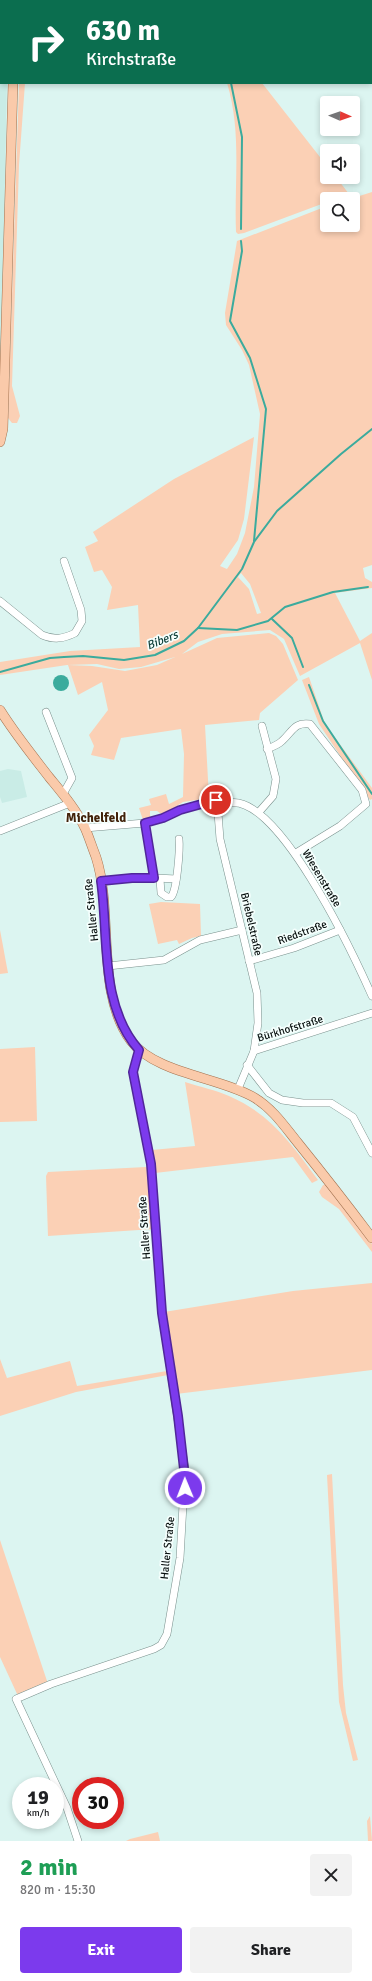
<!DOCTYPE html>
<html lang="en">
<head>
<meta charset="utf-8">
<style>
  :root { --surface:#fff; --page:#f2f2f2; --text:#202124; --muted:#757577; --accent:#7c3aed }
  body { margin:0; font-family:Signika,sans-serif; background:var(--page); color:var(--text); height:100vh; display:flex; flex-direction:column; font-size:15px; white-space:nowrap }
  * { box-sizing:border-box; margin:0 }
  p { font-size:13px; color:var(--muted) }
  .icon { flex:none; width:22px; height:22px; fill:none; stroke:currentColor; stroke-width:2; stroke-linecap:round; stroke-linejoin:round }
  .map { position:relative; height:1841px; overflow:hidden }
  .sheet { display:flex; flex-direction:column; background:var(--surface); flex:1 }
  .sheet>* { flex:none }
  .top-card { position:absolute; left:0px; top:0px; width:372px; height:84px; box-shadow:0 2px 6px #0003; background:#0b6e4f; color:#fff; overflow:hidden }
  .needle { width:26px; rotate:92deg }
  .tools { position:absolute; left:320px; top:96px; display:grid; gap:8px }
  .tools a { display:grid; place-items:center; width:40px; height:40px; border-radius:4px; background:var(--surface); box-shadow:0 2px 6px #0003; font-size:20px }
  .speed { position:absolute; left:12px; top:1777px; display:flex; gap:8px; font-size:20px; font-weight:700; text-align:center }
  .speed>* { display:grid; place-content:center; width:52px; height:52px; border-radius:50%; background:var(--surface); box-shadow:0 2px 6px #0003; line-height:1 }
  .speed small { font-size:10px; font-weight:400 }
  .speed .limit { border:6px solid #d22; background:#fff; color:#111 }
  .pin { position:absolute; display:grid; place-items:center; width:34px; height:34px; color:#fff; margin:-17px; border:2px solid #fff; border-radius:50%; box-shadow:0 1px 4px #0007 }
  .me { position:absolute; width:44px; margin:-22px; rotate:359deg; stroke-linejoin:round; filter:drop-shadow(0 0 3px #0008) }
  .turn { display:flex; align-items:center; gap:14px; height:84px; padding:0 20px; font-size:18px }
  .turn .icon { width:52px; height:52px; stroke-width:2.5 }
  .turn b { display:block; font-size:28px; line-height:34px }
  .round { display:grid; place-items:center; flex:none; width:42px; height:42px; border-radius:4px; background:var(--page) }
  .headline { display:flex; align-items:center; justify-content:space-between; height:68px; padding:0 20px }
  h1 { font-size:24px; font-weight:700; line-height:30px; color:#1e9e55 }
  .button { display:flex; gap:8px; margin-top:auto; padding:8px 20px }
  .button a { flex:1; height:46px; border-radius:4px; background:var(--accent); color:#fff; font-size:16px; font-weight:700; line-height:46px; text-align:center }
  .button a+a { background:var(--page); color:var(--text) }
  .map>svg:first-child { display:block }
</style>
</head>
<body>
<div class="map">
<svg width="372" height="1841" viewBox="0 0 372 1841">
  <rect width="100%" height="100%" fill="#dcf5f1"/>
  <g fill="#c9ece6">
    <path d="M0 83H7L0 430Z"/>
    <path d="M8 769 21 771 27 797 2 803 0 797V771Z"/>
  </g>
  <g fill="#fbd0b5" fill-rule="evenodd">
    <path d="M206 0H327L204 1Z"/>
    <path d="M19 83H25L19 165 12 386 20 416 17 423H12L8 418Z"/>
    <path d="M227 83H262L327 166V177H336L349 194 337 199H327V202L244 233 238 234 236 232C234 182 242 132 227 83Z"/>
    <path d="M372 192V565L363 568 365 578 372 582V588L335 593 360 641 372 633V680L360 643 300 676 284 639 270 630 222 634 198 642 182 654 217 638 269 633 276 636 283 644 298 680 260 713 259 720 205 725 209 798 183 802 163 815 157 811H150V818L143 820 139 808 151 805 149 799 166 794 169 804 183 797 184 754 181 729 121 738 114 760 91 755 94 746 89 735 108 710 102 682 78 695 68 665 92 666 125 671 157 665 175 657 141 667 119 669 97 664 67 665 0 675V662L70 651 140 647 138 605 107 610 112 587 102 570 94 572 85 547 98 541 93 532 174 479 254 437 244 519 238 540 220 566 227 569 237 554 245 533 254 487 260 414 249 365 242 350 226 325 225 313 237 241 327 206V225H353V199H350ZM241 573 250 584 261 613 257 614 249 589 238 577Z"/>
    <path d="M309 677 325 724 372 788V799L370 800 319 724 302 680Z"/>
    <path d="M161 902 200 904 201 936 192 938 179 944 177 940 158 944 149 904Z"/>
    <path d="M0 930 8 973 0 974Z"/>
    <path d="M35 1047 37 1121 0 1122V1049Z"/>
    <path d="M185 1082C200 1087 216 1090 229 1096 271 1114 292 1145 318 1180L312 1183 293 1157 155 1173 152 1150 195 1146Z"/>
    <path d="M146 1167 150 1173 154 1229 48 1236 46 1176 48 1172Z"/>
    <path d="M327 1184 372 1244V1252L339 1209 322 1197 319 1192 323 1185Z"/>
    <path d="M372 1283V1370L176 1394 164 1312 293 1291Z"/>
    <path d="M0 1359 7 1378 70 1361 77 1386 167 1371 168 1375 76 1392 0 1416Z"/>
    <path d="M332 1474 343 1685 346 1713 358 1760 353 1761 339 1702 327 1475Z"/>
    <path d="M0 1540 48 1684 18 1696 0 1657Z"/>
    <path d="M370 1816 372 1841H368L367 1821Z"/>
    <path d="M158 1832 160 1841H126L130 1839Z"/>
  </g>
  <circle fill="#3bab9d" cx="61" cy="683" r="8"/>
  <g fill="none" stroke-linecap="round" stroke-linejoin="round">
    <g stroke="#3bab9d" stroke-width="2">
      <path d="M151 0 154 1"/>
      <path d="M231 83 242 137 241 229"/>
      <path d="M241 241 242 251 230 321 250 358 266 409 254 541"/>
      <path d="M272 619 292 638 303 667"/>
      <path d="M198 628 237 630 268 621 285 607 333 592 368 587"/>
      <path d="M0 672 50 658 64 657 83 656 124 660 155 655 184 641 198 628 242 569 254 542 277 511 341 454 372 429"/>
      <path d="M309 685 323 721 372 794"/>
    </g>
    <defs>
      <g id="minor">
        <path d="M0 77H1"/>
        <path d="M0 601 42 635C54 640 63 639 75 633L82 621 81 610 64 561"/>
        <path d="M46 712 72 778 63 794"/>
        <path d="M267 749C272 747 278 745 282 741 293 731 294 722 310 724L362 790 366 804 340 826 296 853"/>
        <path d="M259 812 273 796 276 779 262 726"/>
        <path d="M85 828 145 823 163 818 180 810 216 800 224 805"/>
        <path d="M0 831 70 803"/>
        <path d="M156 878 176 879"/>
        <path d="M160 879 161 893 167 897H171C177 891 180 849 179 839"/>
        <path d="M101 881 132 878H154L145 823"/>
        <path d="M249 961 294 948 340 930"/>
        <path d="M108 966 164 960 200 940 242 930"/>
        <path d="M254 1051 372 1013"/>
        <path d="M247 1065 269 1093 282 1100 303 1103H331L353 1117 372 1153"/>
        <path d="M238 1089 254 1051 258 1023 257 993 220 839 218 813 224 805C273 780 356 960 372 996"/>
        <path d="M78 1841 67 1808 16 1699 51 1684 154 1649 161 1645 167 1634 180 1558 185 1469 162 1313 151 1164 133 1073 139 1050"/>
      </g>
      <g id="major">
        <path d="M15 1V0"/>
        <path d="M0 442 3 429 13 83"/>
        <path d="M0 710C15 734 32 755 49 777 62 793 76 809 85 828 89 837 92 847 96 857 114 913 95 993 131 1041 156 1074 220 1077 255 1098 273 1109 285 1127 298 1143 323 1174 348 1206 372 1238"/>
      </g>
    </defs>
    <use href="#minor" stroke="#7a918d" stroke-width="8"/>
    <use href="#major" stroke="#a3714e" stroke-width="10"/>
    <use href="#minor" stroke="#fff" stroke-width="7"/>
    <use href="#major" stroke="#facaaa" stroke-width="9"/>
  </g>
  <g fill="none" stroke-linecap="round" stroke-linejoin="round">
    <defs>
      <path id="route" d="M185 1488 184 1469 178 1416 162 1313 151 1164 133 1072 139 1050C99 1005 109 936 101 881L132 878H154L145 823 163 818 180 810 216 800"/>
    </defs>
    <use href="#route" stroke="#51269a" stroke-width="10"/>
    <use href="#route" stroke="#7c3aed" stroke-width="7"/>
  </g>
  <g text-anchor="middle" stroke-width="3.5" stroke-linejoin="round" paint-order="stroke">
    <g font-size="11" fill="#070f0e" stroke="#f5fffd">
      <text transform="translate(322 878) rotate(59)" y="4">Wiesenstraße</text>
      <text transform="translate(91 910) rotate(-96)" y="4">Haller Straße</text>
      <text transform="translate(252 924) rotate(77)" y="4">Briebelstraße</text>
      <text transform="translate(302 932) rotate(-20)" y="4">Riedstraße</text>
      <text transform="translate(290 1028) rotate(-17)" y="4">Bürkhofstraße</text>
      <text transform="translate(144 1228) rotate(-94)" y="4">Haller Straße</text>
      <text transform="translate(167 1548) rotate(-84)" y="4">Haller Straße</text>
    </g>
    <g font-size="12" font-style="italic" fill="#11423c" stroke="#f5fffd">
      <text transform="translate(162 640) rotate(-22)" y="4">Bibers</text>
    </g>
    <g font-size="13" font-weight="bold" fill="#42220a" stroke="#f5fffd">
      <text x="96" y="822">Michelfeld</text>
    </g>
  </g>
</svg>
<div class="tools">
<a><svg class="needle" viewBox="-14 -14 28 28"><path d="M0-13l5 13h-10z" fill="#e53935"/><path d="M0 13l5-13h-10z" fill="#757577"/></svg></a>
<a><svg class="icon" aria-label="sound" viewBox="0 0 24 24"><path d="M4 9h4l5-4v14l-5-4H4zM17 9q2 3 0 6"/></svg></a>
<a><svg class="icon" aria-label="search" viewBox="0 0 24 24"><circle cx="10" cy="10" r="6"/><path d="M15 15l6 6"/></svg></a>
</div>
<div class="speed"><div>19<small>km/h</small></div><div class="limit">30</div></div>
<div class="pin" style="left:216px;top:800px;background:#d93025"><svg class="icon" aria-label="arrive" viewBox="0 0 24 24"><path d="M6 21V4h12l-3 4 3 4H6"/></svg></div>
<svg class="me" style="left:185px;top:1488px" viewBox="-20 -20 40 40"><circle r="17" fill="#7c3aed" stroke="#fff" stroke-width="3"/><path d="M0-11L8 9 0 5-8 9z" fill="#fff"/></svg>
<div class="top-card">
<div class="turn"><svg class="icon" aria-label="right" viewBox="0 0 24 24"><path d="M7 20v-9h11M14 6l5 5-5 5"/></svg><div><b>630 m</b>Kirchstraße</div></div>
</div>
</div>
<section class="sheet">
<div class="headline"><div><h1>2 min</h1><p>820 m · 15:30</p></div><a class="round"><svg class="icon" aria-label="close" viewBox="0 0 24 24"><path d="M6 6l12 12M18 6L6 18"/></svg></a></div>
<div class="button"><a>Exit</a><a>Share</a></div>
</section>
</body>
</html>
